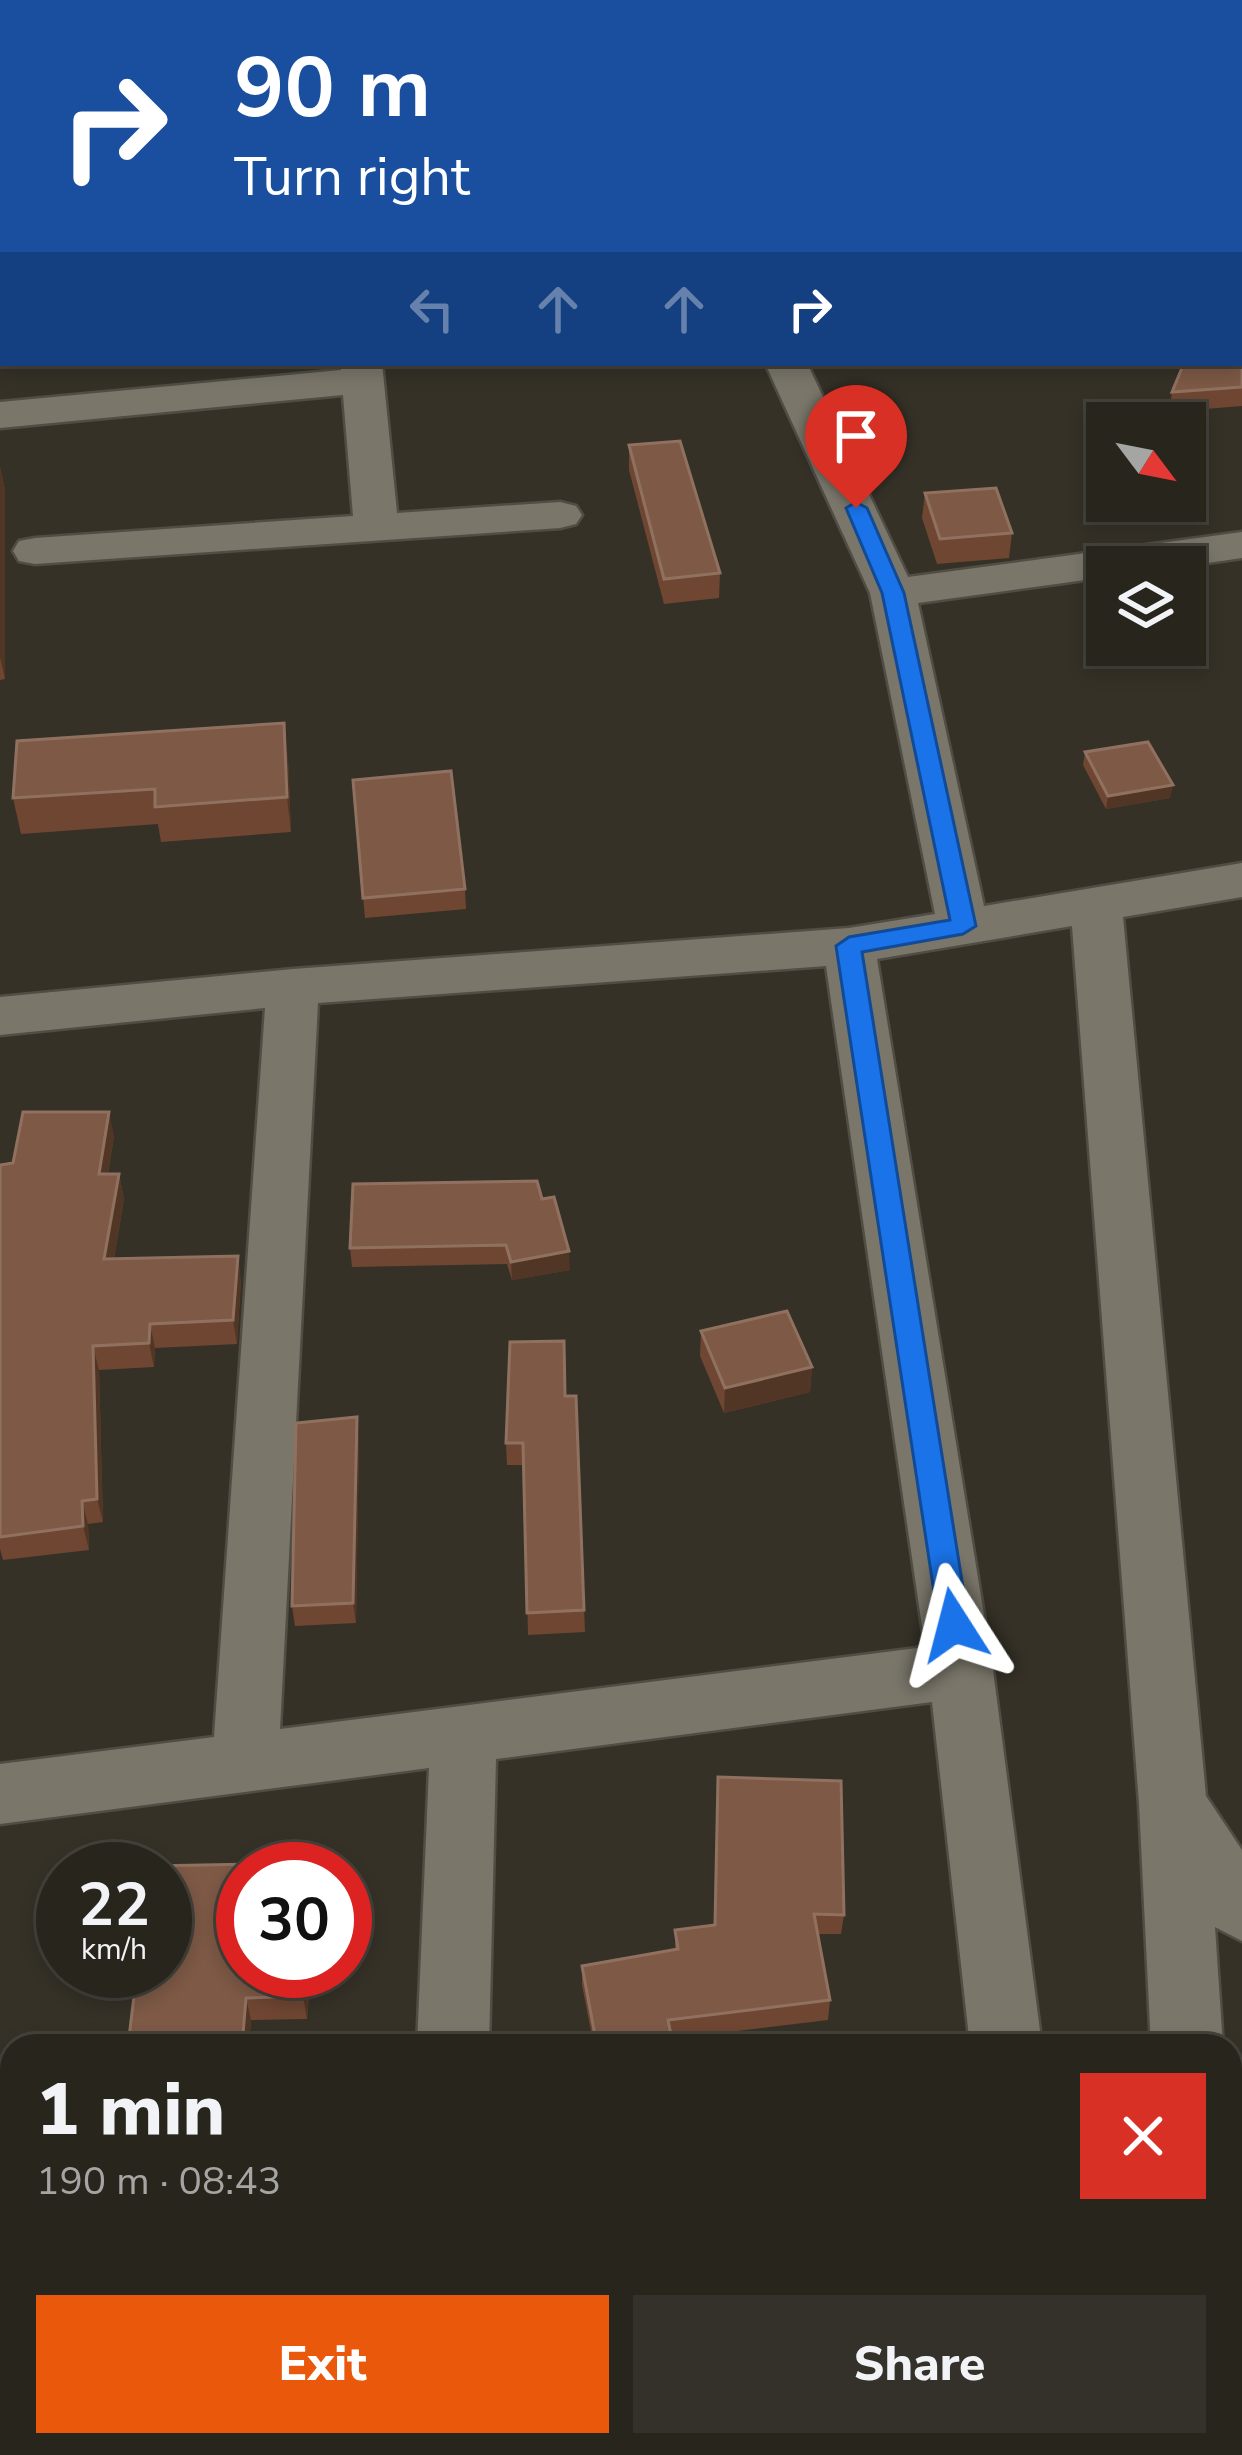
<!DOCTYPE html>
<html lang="en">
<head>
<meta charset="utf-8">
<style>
  :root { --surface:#28251d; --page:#34312a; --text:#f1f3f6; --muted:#a5a5a4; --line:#44423b; --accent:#ea580c }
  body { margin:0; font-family:"Nunito Sans",sans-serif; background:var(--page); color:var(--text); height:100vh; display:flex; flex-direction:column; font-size:45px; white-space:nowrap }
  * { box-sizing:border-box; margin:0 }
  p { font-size:39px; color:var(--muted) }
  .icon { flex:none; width:66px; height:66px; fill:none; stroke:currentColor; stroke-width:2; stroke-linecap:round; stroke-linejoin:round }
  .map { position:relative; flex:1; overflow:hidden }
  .sheet { position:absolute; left:0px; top:2034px; width:1242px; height:423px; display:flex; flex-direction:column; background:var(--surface); border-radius:36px 36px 0 0; box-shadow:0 6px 18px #0003,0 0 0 3px var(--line) }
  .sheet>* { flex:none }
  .top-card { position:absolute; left:0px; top:0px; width:1242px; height:366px; box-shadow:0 6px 18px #0003,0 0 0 3px var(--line); background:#1a4fa0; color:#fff; overflow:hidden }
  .needle { width:78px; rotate:122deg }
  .controls { position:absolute; left:1086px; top:402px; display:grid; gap:24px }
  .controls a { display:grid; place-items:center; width:120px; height:120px; border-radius:0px; background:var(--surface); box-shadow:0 6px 18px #0003,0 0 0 3px var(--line); font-size:60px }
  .speed { position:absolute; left:36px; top:1842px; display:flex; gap:24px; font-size:60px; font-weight:700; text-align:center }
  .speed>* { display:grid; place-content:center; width:156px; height:156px; border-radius:50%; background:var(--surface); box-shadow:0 6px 18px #0003,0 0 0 3px var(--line); line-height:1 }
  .speed small { font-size:30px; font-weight:400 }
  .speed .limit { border:18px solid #d22; background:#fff; color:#111 }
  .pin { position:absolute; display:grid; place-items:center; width:102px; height:102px; color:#fff; margin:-123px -51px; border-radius:50% 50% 50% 0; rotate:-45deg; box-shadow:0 0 12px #0007 }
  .pin .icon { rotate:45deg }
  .me { position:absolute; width:132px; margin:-66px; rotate:351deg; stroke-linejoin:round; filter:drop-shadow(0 0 9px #0008) }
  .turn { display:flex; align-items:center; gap:42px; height:252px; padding:0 36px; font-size:54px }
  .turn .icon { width:156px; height:156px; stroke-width:2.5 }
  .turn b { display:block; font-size:84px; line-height:102px }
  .lanes { display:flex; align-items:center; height:114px; padding:0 36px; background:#0003; justify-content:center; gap:60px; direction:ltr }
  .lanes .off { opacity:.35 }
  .round { display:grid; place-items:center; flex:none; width:126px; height:126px; border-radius:0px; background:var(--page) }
  .overview { display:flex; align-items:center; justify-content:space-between; height:204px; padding:0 36px }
  h1 { font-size:72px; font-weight:800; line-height:90px }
  .primary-button { display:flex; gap:24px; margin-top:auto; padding:24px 36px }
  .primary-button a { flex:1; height:138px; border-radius:0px; background:var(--accent); color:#fff; font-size:48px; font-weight:800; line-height:138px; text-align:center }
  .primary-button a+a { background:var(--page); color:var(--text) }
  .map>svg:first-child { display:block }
</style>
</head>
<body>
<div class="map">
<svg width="1242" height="2455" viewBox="0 0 1242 2455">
  <rect width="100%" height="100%" fill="#353127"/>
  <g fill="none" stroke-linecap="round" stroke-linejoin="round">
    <defs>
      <g id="minor">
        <path d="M593 0H629L630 3H594Z"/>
        <rect x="0" y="23" width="3" height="22"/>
        <rect x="1239" y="166" width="3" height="22"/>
        <path d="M340 363H382L397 513 560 502 576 506 582 515 576 524 560 528 35 564 19 561 13 551 19 541 35 538 353 516 343 395 0 428V402L341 370Z"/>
        <path d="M765 363H807L908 577 1242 532V558L1180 567H1107V577L918 603 984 906 1242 863V897L1123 917 1206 1796 1242 1850V1941L1215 1927 1223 2046H1151L1139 1804 1072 926 877 959 993 1670 1042 2046H970L932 1702 496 1759 489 2046H417L429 1768 0 1824V1764L214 1737 265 1008 0 1035V997L293 969 849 928 935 914 870 593ZM826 966 925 1647 280 1729 318 1003Z"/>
        <path d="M1230 2413 1242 2420V2455H1175L1174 2445H1230Z"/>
        <rect x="400" y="2445" width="78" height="10"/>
        <path d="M1014 2445H1092L1093 2455H1015Z"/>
      </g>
    </defs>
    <use href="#minor" stroke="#504d45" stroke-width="5"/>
    <use href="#minor" fill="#7a766a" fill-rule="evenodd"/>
  </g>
  <g fill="#6f4632">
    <path d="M0 108H3V363H18L0 365Z"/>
    <path d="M1242 355V406L1169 412 1172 392Z"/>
    <path d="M629 445 720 573 719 598 664 604 629 470Z"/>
    <path d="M0 467 5 490V679L0 680Z"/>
    <path d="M925 493 1012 533 1009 558 937 564 922 518Z"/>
    <path d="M1085 752 1170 798 1106 809 1083 765Z"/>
    <path d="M288 758 291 832 161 842 158 824 21 834 13 798Z"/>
    <path d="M353 780 465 889 466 909 365 918Z"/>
    <path d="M114 1136 108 1174H119L124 1199 114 1259 241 1280 237 1344 155 1348 154 1367 99 1370 103 1522 88 1524 89 1550 3 1560 0 1549V1537L13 1163Z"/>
    <path d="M542 1199 570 1270 512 1280 507 1264 352 1267 350 1248Z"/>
    <path d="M701 1331 812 1367 810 1392 724 1413 700 1356Z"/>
    <path d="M565 1396H576L585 1632 528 1635 524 1465H507L506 1443Z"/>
    <path d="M359 1438 356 1623 295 1626 292 1606Z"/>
    <path d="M718 1777 844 1915 841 1934H818L830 2000 828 2020 671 2039V2046H594L582 1985V1966L675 1950V1930L715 1926Z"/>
    <path d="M243 1971H311L307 2019 251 2020 249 2046Z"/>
    <rect x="0" y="2093" width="12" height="143"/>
  </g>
  <g fill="#523625">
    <path d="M0 467 5 490V679L0 657Z"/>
    <path d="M284 723 288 758 291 832 287 797Z"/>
    <path d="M1173 785 1170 798 1106 809 1108 796Z"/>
    <path d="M109 1112 114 1136 104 1198 99 1174Z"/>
    <path d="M119 1174 124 1199 110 1283 104 1259Z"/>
    <path d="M569 1251 570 1270 512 1280 511 1262Z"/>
    <path d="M238 1256 241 1280 237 1344 233 1320Z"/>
    <path d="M150 1324 155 1348 154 1367 149 1343Z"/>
    <path d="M93 1346 99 1370 103 1522 97 1499Z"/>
    <path d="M812 1367 810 1392 724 1413 725 1388Z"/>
    <path d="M357 1417 359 1438 356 1623 353 1603Z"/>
    <path d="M82 1501 88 1524 89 1550 83 1526Z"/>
    <path d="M305 1971H311L307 2019 303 1996Z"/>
    <path d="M246 1998 251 2020 249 2046H242Z"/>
    <path d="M671 2035V2046H615Z"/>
  </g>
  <g fill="#7d5946" stroke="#907160" stroke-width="3">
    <path d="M783 0H840L839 3H782Z"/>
    <path d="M0 108H3V336L0 337Z"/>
    <path d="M1239 346 1242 355V387L1172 392 1184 363H1239Z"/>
    <path d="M680 441 720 573 664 579 629 445Z"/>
    <path d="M996 488 1012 533 940 539 925 493Z"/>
    <path d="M284 723 287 797 155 807V789L13 798 17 741Z"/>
    <path d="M1148 742 1173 785 1108 796 1085 752Z"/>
    <path d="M451 771 465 889 363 898 353 780Z"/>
    <path d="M23 1112H109L99 1174H119L104 1259 238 1256 233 1320 150 1324 149 1343 93 1346 97 1499 82 1501 83 1526 0 1537V1165L13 1163Z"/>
    <path d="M537 1181 542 1199 554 1197 569 1251 511 1262 506 1245 350 1248 353 1184Z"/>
    <path d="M787 1311 812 1367 725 1388 701 1331Z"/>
    <path d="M564 1341 565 1396H576L584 1610 527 1613 523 1443H506L510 1342Z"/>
    <path d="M357 1417 353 1603 292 1606 296 1423Z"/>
    <path d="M718 1777 841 1781 844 1915 814 1914 830 2000 668 2020 671 2035 615 2046H597L582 1966 678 1949 675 1930 715 1925Z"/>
    <path d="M257 1864V1869H243V1971H305L303 1996 246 1998 242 2046H128L137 1971H165V1869H148L149 1866Z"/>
    <rect x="0" y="2093" width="12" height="122"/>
  </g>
  <path fill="#1a73e8" stroke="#114b97" stroke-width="3" d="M856 502 867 508 904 593 976 926 963 934 862 952 969 1625 965 1634 954 1638 943 1634 939 1625 836 946 849 937 950 920 882 593 846 508Z"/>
</svg>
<div class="controls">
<a><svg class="needle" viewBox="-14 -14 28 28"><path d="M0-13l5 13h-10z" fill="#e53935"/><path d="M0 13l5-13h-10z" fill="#a5a5a4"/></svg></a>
<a><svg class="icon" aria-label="layers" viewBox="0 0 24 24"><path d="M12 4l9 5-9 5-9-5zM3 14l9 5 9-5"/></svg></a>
</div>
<div class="speed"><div>22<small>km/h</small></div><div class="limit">30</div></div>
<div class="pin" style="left:856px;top:508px;background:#d93025"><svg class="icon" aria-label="arrive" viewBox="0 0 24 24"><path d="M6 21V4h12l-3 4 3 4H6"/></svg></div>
<svg class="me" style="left:954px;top:1625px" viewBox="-20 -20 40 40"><path d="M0-17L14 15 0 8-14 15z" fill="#1a73e8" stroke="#fff" stroke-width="4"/></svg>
<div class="top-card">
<div class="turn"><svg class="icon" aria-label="right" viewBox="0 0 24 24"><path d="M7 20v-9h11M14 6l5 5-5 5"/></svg><div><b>90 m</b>Turn right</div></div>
<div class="lanes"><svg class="icon off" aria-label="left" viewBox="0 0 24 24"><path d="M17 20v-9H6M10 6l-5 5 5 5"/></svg><svg class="icon off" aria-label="ahead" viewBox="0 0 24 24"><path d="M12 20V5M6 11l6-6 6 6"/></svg><svg class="icon off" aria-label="ahead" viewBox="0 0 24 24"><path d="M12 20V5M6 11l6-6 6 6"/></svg><svg class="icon" aria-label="right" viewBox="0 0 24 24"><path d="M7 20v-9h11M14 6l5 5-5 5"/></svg></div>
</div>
<section class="sheet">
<div class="overview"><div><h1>1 min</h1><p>190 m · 08:43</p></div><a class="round" style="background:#d93025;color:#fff"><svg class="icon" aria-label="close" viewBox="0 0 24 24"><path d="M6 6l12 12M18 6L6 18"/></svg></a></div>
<div class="primary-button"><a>Exit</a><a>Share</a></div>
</section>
</div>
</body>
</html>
